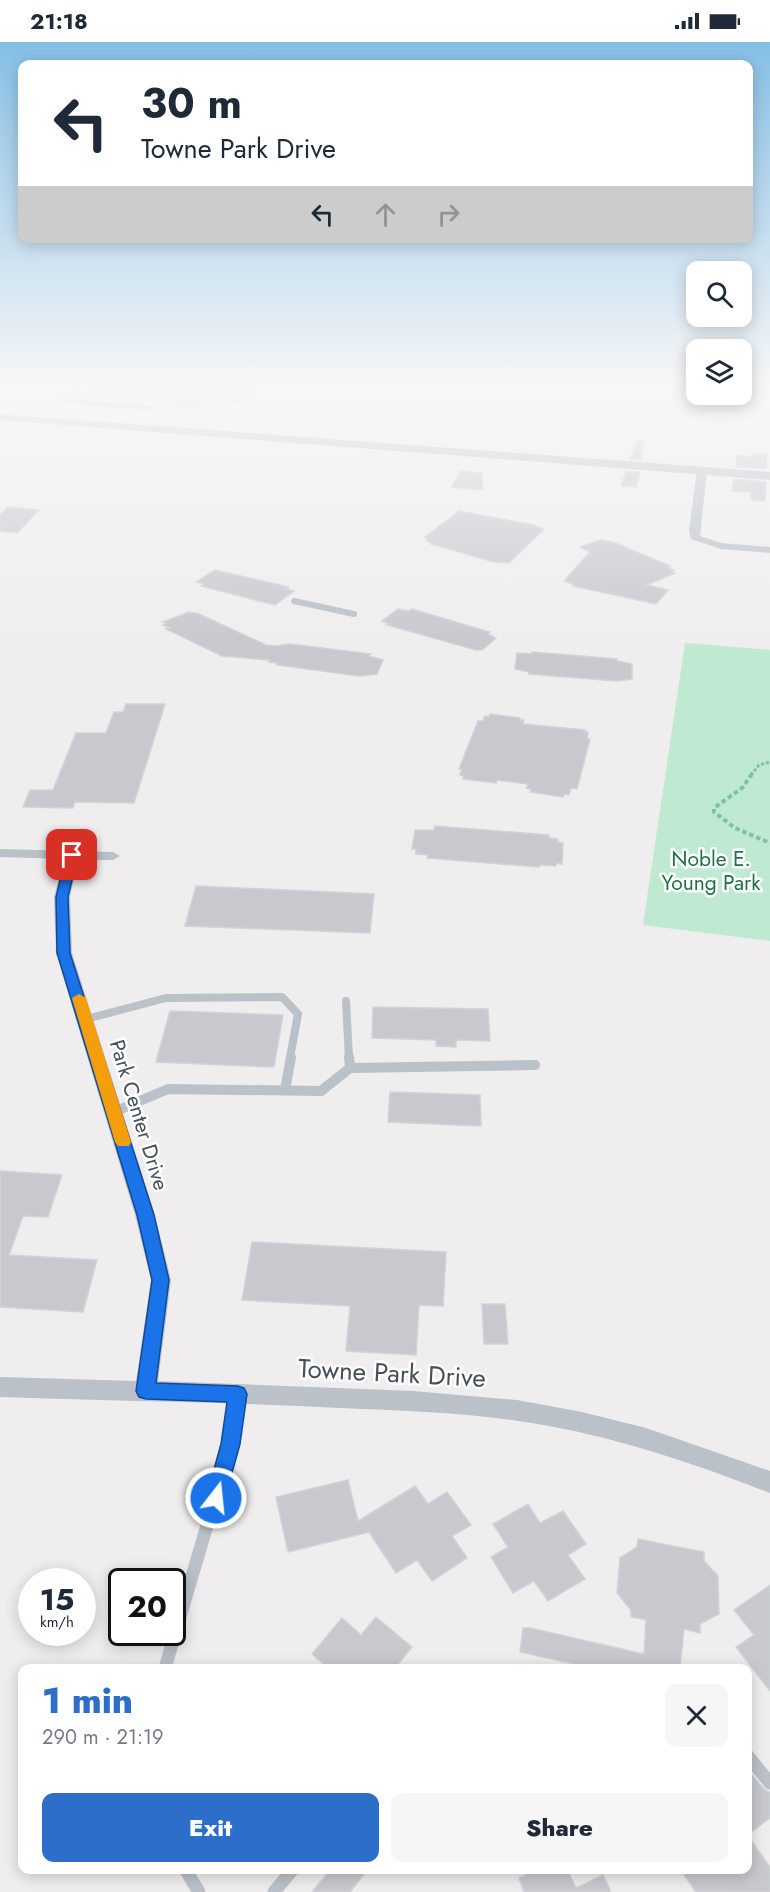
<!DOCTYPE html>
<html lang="en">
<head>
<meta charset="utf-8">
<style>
  :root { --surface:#fff; --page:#f6f6f7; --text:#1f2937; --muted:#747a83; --accent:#2c6eca }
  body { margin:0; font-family:Jost,sans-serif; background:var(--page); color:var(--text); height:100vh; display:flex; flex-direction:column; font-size:22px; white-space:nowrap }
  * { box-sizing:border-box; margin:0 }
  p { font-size:20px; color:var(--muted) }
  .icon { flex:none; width:33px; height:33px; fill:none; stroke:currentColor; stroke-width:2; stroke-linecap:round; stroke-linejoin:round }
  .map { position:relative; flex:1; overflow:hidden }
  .panel { position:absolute; left:18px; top:1622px; width:734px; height:210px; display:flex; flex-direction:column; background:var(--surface); border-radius:12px; box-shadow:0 3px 15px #0003 }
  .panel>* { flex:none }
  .banner { position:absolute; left:18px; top:18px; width:735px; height:183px; border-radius:12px; box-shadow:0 3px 15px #0003; background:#fff; color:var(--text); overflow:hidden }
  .buttons { position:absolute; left:686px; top:219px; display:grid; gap:12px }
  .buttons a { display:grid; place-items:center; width:66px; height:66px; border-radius:12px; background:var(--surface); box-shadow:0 3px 15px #0003; font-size:30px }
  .speed { position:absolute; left:18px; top:1526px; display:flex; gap:12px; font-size:30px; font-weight:700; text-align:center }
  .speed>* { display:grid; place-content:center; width:78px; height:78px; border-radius:50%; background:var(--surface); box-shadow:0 3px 15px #0003; line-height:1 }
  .speed small { font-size:15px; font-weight:400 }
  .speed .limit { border:3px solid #111; border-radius:9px; background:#fff; color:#111 }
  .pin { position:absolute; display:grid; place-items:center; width:51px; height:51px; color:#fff; margin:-26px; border-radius:12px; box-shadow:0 3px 9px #0006 }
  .me { position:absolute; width:66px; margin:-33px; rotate:16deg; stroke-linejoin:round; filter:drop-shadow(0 0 4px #0008) }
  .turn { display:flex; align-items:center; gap:21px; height:126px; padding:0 24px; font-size:27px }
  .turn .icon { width:78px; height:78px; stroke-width:2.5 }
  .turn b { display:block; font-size:42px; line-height:51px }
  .lanes { display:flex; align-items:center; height:57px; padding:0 24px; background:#0003; justify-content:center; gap:30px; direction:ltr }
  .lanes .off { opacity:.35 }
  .round { display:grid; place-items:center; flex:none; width:63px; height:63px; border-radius:12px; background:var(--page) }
  .summary { display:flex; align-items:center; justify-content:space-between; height:102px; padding:0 24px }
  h1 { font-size:36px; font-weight:800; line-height:45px; color:var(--accent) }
  .button { display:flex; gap:12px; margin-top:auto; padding:12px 24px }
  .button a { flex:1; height:69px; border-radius:12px; background:var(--accent); color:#fff; font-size:24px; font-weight:800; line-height:69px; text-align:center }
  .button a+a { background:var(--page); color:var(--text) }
  .status { display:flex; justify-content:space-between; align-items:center; height:42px; padding:0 30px; background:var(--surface); direction:ltr }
  .status svg { height:16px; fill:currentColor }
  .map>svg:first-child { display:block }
</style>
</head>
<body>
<div class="status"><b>21:18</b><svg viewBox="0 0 49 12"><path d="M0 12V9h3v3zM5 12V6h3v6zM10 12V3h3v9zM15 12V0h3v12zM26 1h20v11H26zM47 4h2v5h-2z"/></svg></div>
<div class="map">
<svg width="770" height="1850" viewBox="0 0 770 1850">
  <rect width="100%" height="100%" fill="#efeded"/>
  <path fill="#bfe9d0" d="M685 601 770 608V899L643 883Z"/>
  <g fill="#c7c9cf" stroke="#d1d3d8" stroke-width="1.5">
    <path d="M86 342H260L245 361 201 358 195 365 171 363 174 360 85 354Z"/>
    <path d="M637 398 644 400 641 418 630 417Z"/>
    <path d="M754 412H767L766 427 736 425 737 413 753 415Z"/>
    <path d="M460 429 482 431 483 448 452 445Z"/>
    <path d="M626 429 640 430 636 445 621 444Z"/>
    <path d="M734 437 766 440 765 459 751 458V450L732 449Z"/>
    <path d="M8 465 39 468 17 491 0 489V473Z"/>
    <path d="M459 469 534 483 544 487 509 521 494 520 431 502 433 501 426 499 428 497 424 496Z"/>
    <path d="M600 498 613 500 670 524 667 525 674 528 671 529 675 531 647 543 668 548 656 562 573 544 575 543 564 539 590 510 580 505Z"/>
    <path d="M215 528 289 545 286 547 294 549 275 563 201 544 204 542 196 540Z"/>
    <path d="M398 567 409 569 412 567 490 590 488 592 496 596 482 608H476L387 583 390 582 382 579Z"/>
    <path d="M189 570 199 572 266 603 277 604 290 602 371 612 369 614 383 618 377 632 359 634 277 623 278 621 269 620 270 618 222 614 166 587 170 586 163 583 166 581 163 580Z"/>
    <path d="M532 610 617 617V619L632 622V637L616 639 529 632V630L515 627 517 611 532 612Z"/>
    <path d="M126 662H165L134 761 75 760 73 766 23 765 30 748H53L76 691H106L114 670H123Z"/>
    <path d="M490 672 520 676V678H524L523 682 585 688 584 690H588L587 697H590L577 747 571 746 569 753 564 752 563 755 530 750 531 747 526 746 528 742 497 738 496 741 463 737 464 734 460 733 462 727H459L478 679H483L485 674 489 675Z"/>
    <path d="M435 784 549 793V796L558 797V800L563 801 562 822 556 821V824L540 823 539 825 427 816 428 813 416 812V807H412L415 788H434Z"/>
    <path d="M196 844 374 852 370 891 185 884Z"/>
    <path d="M373 965 488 967 490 999 456 998V1005L436 1004V998L372 996Z"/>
    <path d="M170 969 283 973 274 1025 156 1020Z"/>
    <path d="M390 1050 480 1053 481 1084 388 1080Z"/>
    <path d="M0 1129 62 1133 48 1175 23 1174 9 1213 97 1218 83 1270 0 1265Z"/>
    <path d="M252 1200 446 1210 443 1264 419 1263 416 1313 346 1309 350 1264 242 1258Z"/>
    <path d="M482 1262H505L508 1302H484Z"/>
    <path d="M348 1438 358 1479 415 1444 428 1462 447 1450 471 1483 452 1494 467 1516 432 1539 417 1518 396 1531 369 1490 288 1510 276 1455Z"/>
    <path d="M528 1462 540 1481 563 1469 586 1502 568 1513 585 1537 548 1559 534 1539 513 1551 491 1515 508 1505 493 1482Z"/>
    <path d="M638 1497 704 1510V1519L718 1534 719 1572 700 1582V1591L684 1587 680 1626H592L520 1610 523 1586H530L644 1612 646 1578 631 1575V1568L617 1551 620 1516 637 1505Z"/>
    <path d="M770 1543V1649L736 1605 754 1593 734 1568Z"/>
    <path d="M376 1575 412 1605 395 1626H328L312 1612 342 1576 361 1593Z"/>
    <path d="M747 1727 763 1746 770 1751V1776L747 1793 770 1825V1850H696L680 1827H747Z"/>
    <path d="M331 1827H368L350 1850H312Z"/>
    <path d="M537 1827H567L576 1846 603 1833 611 1850H524L519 1836Z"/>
  </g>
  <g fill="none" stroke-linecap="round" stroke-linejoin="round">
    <path stroke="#7bc3a1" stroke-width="3" stroke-dasharray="3 2" stroke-linecap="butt" d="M751 733 759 723 770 720"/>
    <path stroke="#7bc3a1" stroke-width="4" stroke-dasharray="4.5 3" stroke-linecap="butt" d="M752 732 742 746 714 766V770L735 786 770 801"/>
    <g stroke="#bac1c8" stroke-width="4.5">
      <path d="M64 342 79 344"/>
      <path d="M81 342 62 359 151 366"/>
    </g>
    <path stroke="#bac1c8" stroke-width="6" d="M294 559 354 572"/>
    <g stroke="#bac1c8" stroke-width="8">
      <path d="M346 959 349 1016"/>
      <path d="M86 977 166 956 282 955 298 972 290 1016"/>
    </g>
    <g stroke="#bac1c8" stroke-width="10">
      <path d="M349 1015 350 1026"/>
      <path d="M285 1048 291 1015"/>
      <path d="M114 1070 168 1047 321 1049 350 1026 535 1023"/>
      <path d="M234 1381 238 1353"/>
    </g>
    <g stroke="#bac1c8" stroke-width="13">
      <path d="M165 1626 231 1402 234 1380"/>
      <path d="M747 1713 770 1741"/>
      <path d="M185 1827 199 1850"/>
      <path d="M274 1850 293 1827"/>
    </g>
    <g fill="#bac1c8" fill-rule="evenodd">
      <path d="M702 426 707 429 700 494 721 501 770 505V511L721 507 691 497 689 488 697 429Z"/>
      <path d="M0 807 113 810 120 814 113 818H78L70 855 72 911 155 1173 171 1238 158 1339 413 1349 517 1358 582 1370 646 1386 770 1429V1451C698 1423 625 1398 549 1384 480 1371 410 1369 341 1366 227 1360 114 1359 0 1355V1335L136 1339 151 1238 135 1173 56 911 54 855 64 817 0 815Z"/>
    </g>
    <path fill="#bac1c8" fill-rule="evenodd" d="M0 372 770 430V438L0 378Z"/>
    <path fill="#9caec0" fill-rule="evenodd" d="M0 342H8L0 347Z"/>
  </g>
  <linearGradient id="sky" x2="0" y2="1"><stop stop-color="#85bfe5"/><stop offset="0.57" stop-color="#f8f7f7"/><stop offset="1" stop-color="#f8f7f7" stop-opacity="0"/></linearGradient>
  <rect width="770" height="601" fill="url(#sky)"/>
  <path fill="#1a73e8" stroke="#114b97" stroke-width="1.5" d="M72 809 78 813 68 855 70 911 154 1173 169 1238 156 1341 238 1344 244 1346 247 1352 240 1402 225 1456 223 1463 216 1465 209 1463 206 1456 221 1402 227 1360 146 1357 139 1355 136 1349 152 1238 137 1173 57 911 56 855 66 813Z"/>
  <path fill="#f59e0b" d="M79 952 86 956 131 1100 129 1104H118L115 1100 72 956Z"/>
  <g text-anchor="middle" stroke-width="5" stroke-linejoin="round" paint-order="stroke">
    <g font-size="21" fill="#20714a" stroke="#fff">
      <text x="711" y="824">Noble E.<tspan x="711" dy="24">Young Park</tspan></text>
    </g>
    <g font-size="21" fill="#475058" stroke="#fff">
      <text transform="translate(139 1073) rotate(73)" y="7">Park Center Drive</text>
    </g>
    <g font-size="26" fill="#475058" stroke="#fff">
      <text transform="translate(392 1331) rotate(3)" y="9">Towne Park Drive</text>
    </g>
  </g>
</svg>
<div class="buttons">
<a><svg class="icon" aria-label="search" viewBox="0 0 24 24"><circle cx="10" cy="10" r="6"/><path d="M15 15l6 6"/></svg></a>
<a><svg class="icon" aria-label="layers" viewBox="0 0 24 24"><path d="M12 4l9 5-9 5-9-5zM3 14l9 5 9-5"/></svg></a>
</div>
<div class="speed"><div>15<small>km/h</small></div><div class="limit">20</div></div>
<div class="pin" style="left:72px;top:813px;background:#d93025"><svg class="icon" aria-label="arrive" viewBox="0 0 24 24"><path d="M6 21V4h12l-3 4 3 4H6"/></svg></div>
<svg class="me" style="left:216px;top:1456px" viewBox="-20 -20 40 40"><circle r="17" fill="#1a73e8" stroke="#fff" stroke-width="3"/><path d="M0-11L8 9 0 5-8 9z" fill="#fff"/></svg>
<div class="banner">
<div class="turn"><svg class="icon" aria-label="left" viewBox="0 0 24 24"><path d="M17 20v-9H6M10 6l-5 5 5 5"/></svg><div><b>30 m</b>Towne Park Drive</div></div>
<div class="lanes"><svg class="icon" aria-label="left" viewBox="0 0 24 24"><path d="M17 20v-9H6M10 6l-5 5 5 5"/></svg><svg class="icon off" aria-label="ahead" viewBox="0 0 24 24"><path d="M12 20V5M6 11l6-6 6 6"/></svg><svg class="icon off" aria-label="right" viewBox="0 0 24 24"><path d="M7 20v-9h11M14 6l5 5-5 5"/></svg></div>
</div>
<section class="panel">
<div class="summary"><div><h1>1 min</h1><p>290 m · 21:19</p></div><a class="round"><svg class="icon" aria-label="close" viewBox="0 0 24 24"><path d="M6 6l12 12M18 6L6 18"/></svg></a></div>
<div class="button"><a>Exit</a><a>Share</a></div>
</section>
</div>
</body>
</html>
